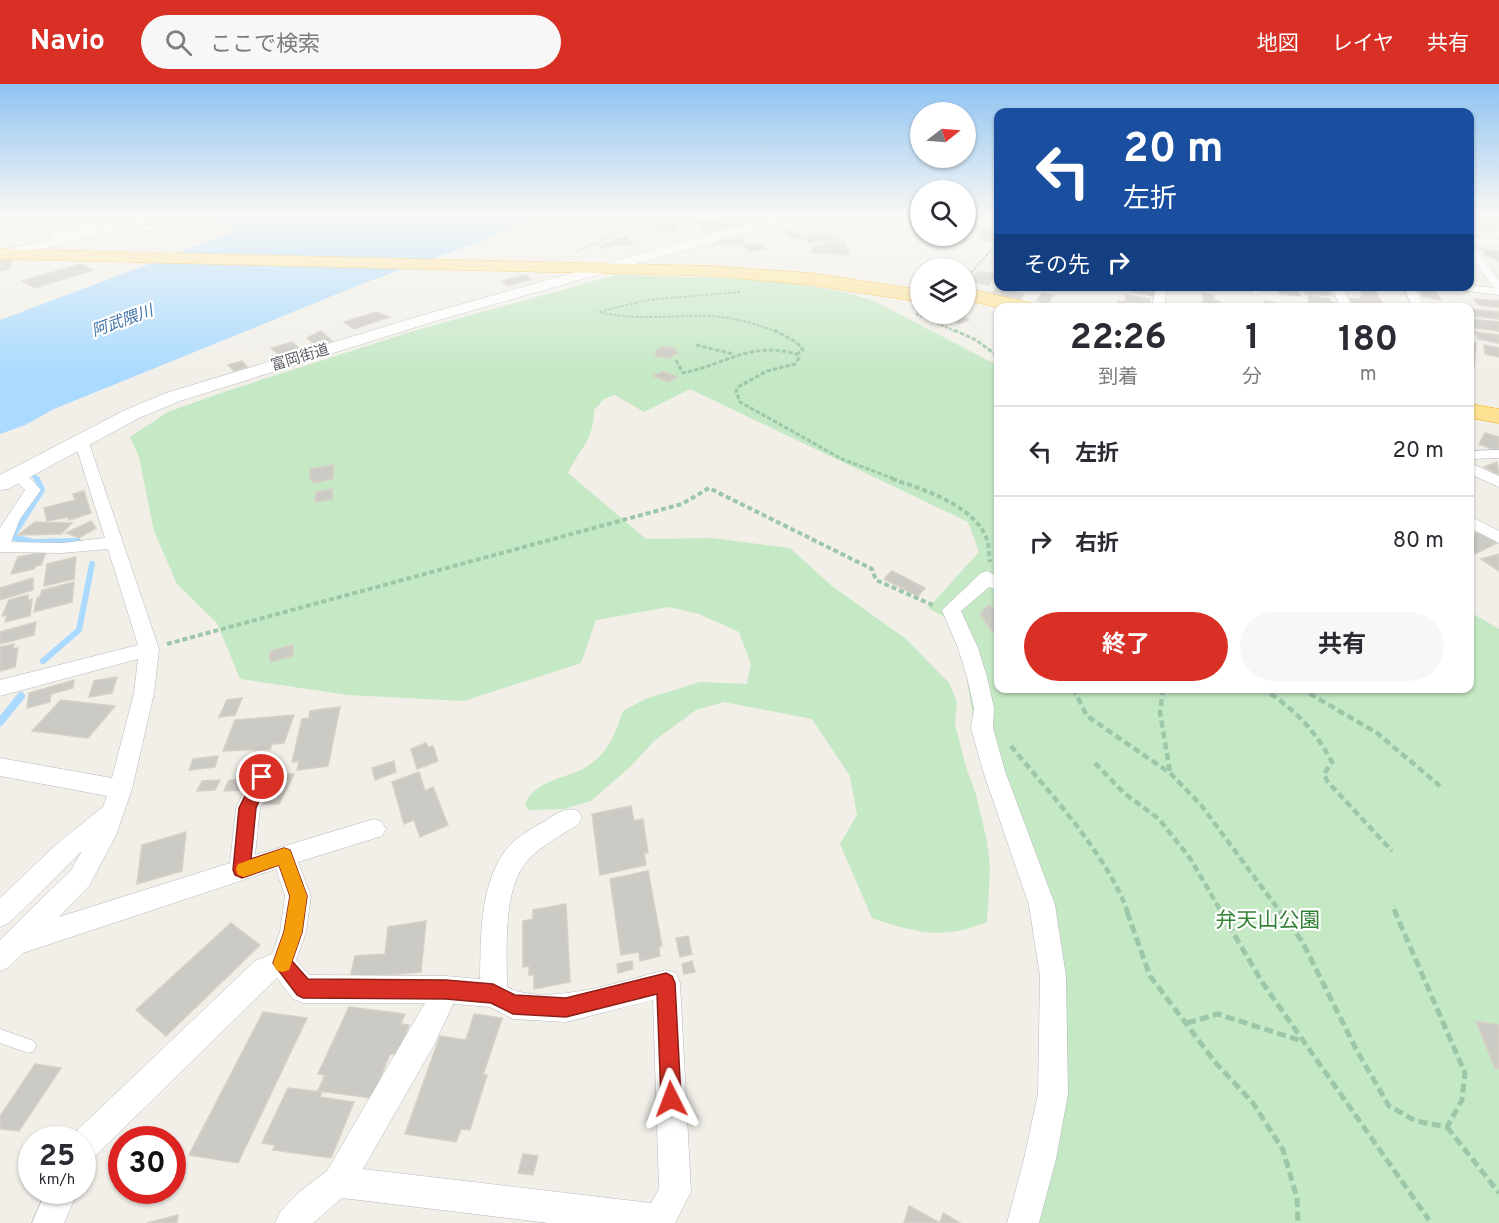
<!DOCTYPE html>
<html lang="ja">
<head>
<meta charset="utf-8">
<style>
  :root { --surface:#fff; --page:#f7f7f7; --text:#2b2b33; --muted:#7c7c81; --line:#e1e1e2; --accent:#d93025 }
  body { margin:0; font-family:Overpass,"Noto Sans JP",sans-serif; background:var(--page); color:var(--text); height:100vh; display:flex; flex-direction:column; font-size:22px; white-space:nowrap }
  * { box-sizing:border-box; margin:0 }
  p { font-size:20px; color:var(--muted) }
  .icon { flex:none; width:33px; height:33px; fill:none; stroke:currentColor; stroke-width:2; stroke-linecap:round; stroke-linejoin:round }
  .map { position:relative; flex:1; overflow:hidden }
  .side { position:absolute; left:994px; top:219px; width:480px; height:390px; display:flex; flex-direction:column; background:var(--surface); border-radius:12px; box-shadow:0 2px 4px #0004 }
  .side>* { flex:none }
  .top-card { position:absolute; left:994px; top:24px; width:480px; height:183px; border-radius:12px; box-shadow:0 2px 4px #0004; background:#1a4fa0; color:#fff; overflow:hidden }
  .needle { width:39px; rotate:73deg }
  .tools { position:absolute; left:910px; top:18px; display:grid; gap:12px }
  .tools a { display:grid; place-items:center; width:66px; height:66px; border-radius:50%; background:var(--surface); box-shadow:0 2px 4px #0004; font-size:30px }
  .speed { position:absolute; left:18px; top:1042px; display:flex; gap:12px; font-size:30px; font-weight:700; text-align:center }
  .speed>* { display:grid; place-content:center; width:78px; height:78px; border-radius:50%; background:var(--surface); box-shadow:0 2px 4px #0004; line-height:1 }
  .speed small { font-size:15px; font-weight:400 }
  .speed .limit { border:9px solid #d22; background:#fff; color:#111 }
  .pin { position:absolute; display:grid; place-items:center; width:51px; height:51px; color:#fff; margin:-26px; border:3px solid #fff; border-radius:50%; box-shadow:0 2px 6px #0007 }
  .me { position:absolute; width:66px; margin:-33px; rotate:357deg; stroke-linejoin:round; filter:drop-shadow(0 0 4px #0008) }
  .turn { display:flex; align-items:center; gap:21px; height:126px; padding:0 30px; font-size:27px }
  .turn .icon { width:78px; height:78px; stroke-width:2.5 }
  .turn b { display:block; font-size:42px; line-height:51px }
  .then { display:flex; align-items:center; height:57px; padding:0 30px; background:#0003; gap:12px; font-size:22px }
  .eta { display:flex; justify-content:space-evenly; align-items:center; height:102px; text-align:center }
  .eta b { font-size:36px; font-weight:700; line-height:42px }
  .action { display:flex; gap:12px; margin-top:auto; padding:12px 30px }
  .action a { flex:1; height:69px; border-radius:36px; background:var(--accent); color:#fff; font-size:24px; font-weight:700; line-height:69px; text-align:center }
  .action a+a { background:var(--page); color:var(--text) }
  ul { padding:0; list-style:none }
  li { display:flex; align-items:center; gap:18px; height:90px; padding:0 30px; border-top:2px solid var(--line) }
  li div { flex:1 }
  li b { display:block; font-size:22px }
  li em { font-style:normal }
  header { display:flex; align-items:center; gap:36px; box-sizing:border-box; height:84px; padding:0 30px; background:var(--accent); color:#fff }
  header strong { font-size:28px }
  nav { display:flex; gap:33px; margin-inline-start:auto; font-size:21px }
  .search { width:420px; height:54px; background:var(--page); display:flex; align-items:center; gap:15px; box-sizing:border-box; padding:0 21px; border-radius:33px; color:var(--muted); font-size:22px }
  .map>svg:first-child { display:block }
</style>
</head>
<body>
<header>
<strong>Navio</strong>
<div class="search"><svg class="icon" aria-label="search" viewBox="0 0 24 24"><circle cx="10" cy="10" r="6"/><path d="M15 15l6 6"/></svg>ここで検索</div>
<nav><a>地図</a><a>レイヤ</a><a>共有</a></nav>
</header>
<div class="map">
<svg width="1499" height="1139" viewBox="0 0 1499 1139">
  <rect width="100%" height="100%" fill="#f1efe8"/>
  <path fill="#c5e8c5" d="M616 191 769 195 844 208 874 217 999 282V604H1470V528L1499 545V1139H1014L1040 1012 1047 910 1035 838 974 640 962 564 948 535 928 524 979 468 968 438 690 305 644 328 615 311 604 315 594 326C594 356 580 364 568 389L646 455 712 454 790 464 832 502 906 555 949 599 957 618 955 640 966 683 976 711 987 757 990 784 987 838C943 856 916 849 872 834L840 760 857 731 850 692 812 635 724 618 696 626 655 656 630 683 591 717 564 725 528 726 525 719C540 692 570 696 592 679 610 666 616 647 623 627L645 615 700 598 747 600 751 580 739 548 699 530 669 523 596 536 581 579 464 617 348 611 240 595 217 539 177 500 154 447 139 373 130 353 168 328 221 309 410 248Z"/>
  <path fill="#aadaff" d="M161 131H195L247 136 250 131H527L533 135 483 157 364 199 54 325 25 341 0 350V236L231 149 234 144 211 137Z"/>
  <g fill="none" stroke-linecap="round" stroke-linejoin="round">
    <path stroke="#aadaff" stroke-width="4.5" d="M31 389 38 396"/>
    <g stroke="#aadaff" stroke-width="6">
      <path d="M37 395 42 406 12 453 33 458 78 457"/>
      <path d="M43 577 79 546 92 480"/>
    </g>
    <path stroke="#aadaff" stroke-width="8" d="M0 638 21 612"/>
  </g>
  <g fill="#cccac5" stroke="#d6d1c6" stroke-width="1.5">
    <path d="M733 131H740L755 138 736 143 731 140 726 141 729 143 707 149 699 145 706 143 694 137 717 136Z"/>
    <path d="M826 131H842L848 137 834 138Z"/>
    <path d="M1477 131H1494L1499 137 1481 136Z"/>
    <path d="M26 133 34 138 20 142 12 137Z"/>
    <path d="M1470 136 1488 138 1495 146 1472 141Z"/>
    <path d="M672 138 678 146 660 148 655 141Z"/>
    <path d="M794 146 801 154 791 155 784 147Z"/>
    <path d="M978 146 999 148V152H993L996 157H983Z"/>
    <path d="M821 149 837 155 810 159 802 153Z"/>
    <path d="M622 153H627L633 162 614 161 606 164 598 162Z"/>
    <path d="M741 153 744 158 713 161 712 159Z"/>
    <path d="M830 158H846V164H849V171L812 169 813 163Z"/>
    <path d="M753 159 755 161H762L765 165 748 167 742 160Z"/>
    <path d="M1482 165 1499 167V177L1485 171Z"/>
    <path d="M0 176H11L10 185 0 187Z"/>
    <path d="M81 180 93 186 35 204 22 197Z"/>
    <path d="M978 187 995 190 989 201 970 197Z"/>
    <path d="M526 191 531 195 508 202 502 197Z"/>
    <path d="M1417 202 1433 204 1441 216 1423 213Z"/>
    <path d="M1277 203 1297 205 1301 212 1280 210Z"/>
    <path d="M1303 203 1329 206 1332 212 1305 210Z"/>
    <path d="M996 204 1024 210 1020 216 991 210Z"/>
    <path d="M1133 204 1156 208 1154 212 1132 208Z"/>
    <path d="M1359 204 1375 205 1380 216 1361 214 1359 212H1363Z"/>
    <path d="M1042 209 1053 211 1048 219 1036 217Z"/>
    <path d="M1203 209 1213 211 1214 216 1219 217V221L1203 220Z"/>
    <path d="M1126 211 1150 215 1149 221 1125 217Z"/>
    <path d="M1308 211 1330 215V218L1335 219V224L1309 221Z"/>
    <path d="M1348 214 1381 217 1384 224 1355 222Z"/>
    <path d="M1474 215 1499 217V223L1479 221Z"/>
    <path d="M1118 217 1146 222V223L1117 222Z"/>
    <path d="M1265 217 1300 224H1264Z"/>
    <path d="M1470 225 1499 228V235L1474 232 1470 230Z"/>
    <path d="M376 228 389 233 354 245 344 238Z"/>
    <path d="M938 230H956L969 236 959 240Z"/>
    <path d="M1470 235 1499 238V247L1476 244 1470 240Z"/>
    <path d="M321 247 332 257 315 261 307 254Z"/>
    <path d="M1475 248 1499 251V259L1478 255Z"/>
    <path d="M292 258 302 267 281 273 271 264Z"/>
    <path d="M1470 258 1476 259 1474 282 1470 281Z"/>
    <path d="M1484 261 1499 264V273L1485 270Z"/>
    <path d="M663 263 673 264 678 269 669 274 656 272 655 267Z"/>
    <path d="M242 277 247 283 234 287 228 281Z"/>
    <path d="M662 288 667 289 677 293 668 298 653 292Z"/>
    <path d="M1485 349 1499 353V364L1492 365 1479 360Z"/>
    <path d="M1497 378 1499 391 1484 383Z"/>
    <path d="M334 381 333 395 313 399V395H310V385Z"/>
    <path d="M332 405 333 415 315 418 316 408Z"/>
    <path d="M84 407 91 429 69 436 68 433 47 437 44 424 75 416 73 410Z"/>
    <path d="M91 437 96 444 79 454 66 449Z"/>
    <path d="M35 438 72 439 61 450 18 451Z"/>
    <path d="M1478 448 1497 459 1475 470 1470 467V451Z"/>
    <path d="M46 468 41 481 35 482 34 485 11 490 18 473Z"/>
    <path d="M1499 470V487L1481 475Z"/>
    <path d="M76 473 74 495 44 502 47 480Z"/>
    <path d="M892 487 925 504 918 512 884 495Z"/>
    <path d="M33 494V506L0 516V504Z"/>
    <path d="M74 498 72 518 34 528 37 514 40 513 42 506Z"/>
    <path d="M28 511V517L32 515 30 532 5 538 7 531 2 532 9 516Z"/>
    <path d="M988 521 999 526V549L992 547 980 530Z"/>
    <path d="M36 538 34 551 0 560V548Z"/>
    <path d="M14 560 13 565 18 564 15 583 0 587V563Z"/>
    <path d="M293 561V572L270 578V567Z"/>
    <path d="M117 593 112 609 89 613 94 597Z"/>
    <path d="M74 596 73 604 51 610 50 618 27 624 29 609Z"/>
    <path d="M242 614 235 631 219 633 227 616Z"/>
    <path d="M61 616 115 622 88 654 32 647Z"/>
    <path d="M340 623 328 682 297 686 299 677 292 678 302 635 309 634 310 627Z"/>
    <path d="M294 631 284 659 272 660 270 665 223 667 235 636Z"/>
    <path d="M426 659 428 663 433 662 438 677 417 685 411 665Z"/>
    <path d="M218 672 215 683 189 686 193 675Z"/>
    <path d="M394 677 396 688 375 696 372 684Z"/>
    <path d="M419 688 425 707 433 703 448 741 420 753 414 736 404 740 392 698Z"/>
    <path d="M280 690H294L279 720H264Z"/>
    <path d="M252 695 247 706 224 707 229 696Z"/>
    <path d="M220 696 215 706 197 707 202 697Z"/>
    <path d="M631 722 634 737 643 735 648 769H644L646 781 600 791 592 730Z"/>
    <path d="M186 748 182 787 137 800 142 761Z"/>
    <path d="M648 787 662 862 659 863 660 872 640 877 639 868 621 871 610 795Z"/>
    <path d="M566 820 570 898 534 905V891H529V882L523 883V837L533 835V826Z"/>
    <path d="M426 837 421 888 350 894 355 872 385 870 388 843Z"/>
    <path d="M231 839 260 861 166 952 136 926Z"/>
    <path d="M688 852 692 870 680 873 676 854Z"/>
    <path d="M632 877 633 885 618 889 617 880Z"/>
    <path d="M692 877 695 888 684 890 682 880Z"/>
    <path d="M349 923 405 930 401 940 409 941 398 971 390 970 372 1014 318 1007 325 991 318 990Z"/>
    <path d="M263 928 307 934 238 1079 189 1071Z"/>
    <path d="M474 930 502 934 483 991H487L470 1046 461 1045 456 1058 405 1050 440 952 466 956Z"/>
    <path d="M1476 937 1499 941V985L1495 984Z"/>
    <path d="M35 980 61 984 19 1047 0 1045V1032Z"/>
    <path d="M288 1004 322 1008 320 1013 354 1018 331 1074 273 1066 275 1061 262 1059Z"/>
    <path d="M523 1070 538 1072 533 1091 518 1089Z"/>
    <path d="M909 1122 940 1139 943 1129 960 1139H904Z"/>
    <path d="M178 1131 177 1139H147Z"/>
  </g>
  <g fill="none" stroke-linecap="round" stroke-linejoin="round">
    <defs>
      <path id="lane" d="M0 945 34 957 36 962 34 967 29 969 0 959Z"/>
      <g id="street">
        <path d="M22 131 71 132 97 144 53 154 49 153V149L82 143 69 138 27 134Z"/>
        <path d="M117 139 168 142 173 145 171 151 167 152 162 148 114 144 112 142Z"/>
        <path d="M1470 153 1499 156V162L1470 159Z"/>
        <path d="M39 159 44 162 43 164 0 172V166Z"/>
        <path d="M1470 162 1474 163 1499 196V211L1450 205 1445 202 1470 201 1494 204 1470 172Z"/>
        <path d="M1156 202H1167L1164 224H1152Z"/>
        <path d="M1249 202H1260L1262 208 1256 211 1252 210Z"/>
        <path d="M1331 202H1342L1353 224H1341Z"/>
        <path d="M1403 202H1414L1425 224H1413Z"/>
        <path d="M81 352 88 356 159 565 154 609 132 705 116 751 89 802 59 833 230 779 236 724 254 687 262 684 270 687 273 693 260 724 255 771 374 735 382 738 386 745 382 752 298 778 311 812 306 848 296 876 309 891 446 892 480 895C481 853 479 795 510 761 520 751 533 744 545 737 556 730 565 722 578 727L582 734 578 741C561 751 542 761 528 776 502 804 507 866 507 903 546 924 624 896 666 886L676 889 680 899 691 1108 675 1139H549L342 1114 313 1139H275L280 1128 298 1109 327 1087 425 919H303L293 915 277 894 93 1074 82 1078V1056H70L71 1052 255 877 272 870 280 848 285 812 276 785 23 869 9 883 0 887V856L71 786 82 767 9 839 0 843V814L59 758 103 723 107 712 0 692V674L112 694 134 609 138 575 0 612V596L138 561 108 465 62 469 0 468V444L25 406 10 390 18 385 23 387 41 406 20 435 11 458 62 459 105 454 74 356ZM653 916 659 1105 651 1119 363 1085 434 961 453 920 490 923 513 935 566 938Z"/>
        <path d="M1499 366V374L1470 375V367Z"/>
        <path d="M1470 379 1499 392V403L1470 390Z"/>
        <path d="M1470 432 1499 447V459L1470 444Z"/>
        <path d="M987 487 999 493V507L989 503 961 527 978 564 987 593 994 624 993 644 1005 687 1055 821 1066 892 1068 1010 1056 1075 1039 1139H1007L1024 1075 1038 1010 1040 892 1029 821 983 687 971 644 974 624 967 593 958 564 942 526 981 489Z"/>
        <path d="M46 1107H78L64 1139H32Z"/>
      </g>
      <g id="secondary">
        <path d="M146 131H169L167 134 39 166 32 162 34 159Z"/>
        <path d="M778 131H800L798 134 442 235 180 317 139 334 8 405 0 406V391L125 326 166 309 430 229Z"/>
      </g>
      <g id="highway">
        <path d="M0 165 714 182 811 189 921 206V218L811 201 714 192 0 175Z"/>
        <path d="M966 204 1035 220 1037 224H1000L966 216Z"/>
        <path d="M1470 320 1499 325V339L1470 334Z"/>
      </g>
    </defs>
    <use href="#lane" stroke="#b5b8bc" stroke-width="1"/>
    <use href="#street" stroke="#b5b8bc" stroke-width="1"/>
    <use href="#secondary" stroke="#b6babf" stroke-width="1"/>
    <use href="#highway" stroke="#f9ab00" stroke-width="1"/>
    <g stroke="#9cc7a9" stroke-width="2" stroke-dasharray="3 1.5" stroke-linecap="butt">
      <path d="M578 167 651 135 669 131"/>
      <path d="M968 192 999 157"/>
      <path d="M740 208 647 216 599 228C638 237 670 231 710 232 732 233 757 240 777 248"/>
      <path d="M916 230 957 248"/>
    </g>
    <g stroke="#9cc7a9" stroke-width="3" stroke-dasharray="4.5 2" stroke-linecap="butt">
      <path d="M774 246 796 258 803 266 797 270"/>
      <path d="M954 246 976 256 999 273"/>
      <path d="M696 261 733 270"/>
      <path d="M676 276 683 289C727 280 750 257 797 270L799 274 795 280 767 287 738 303 736 307 740 318 842 375 897 396"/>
    </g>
    <g stroke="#9cc7a9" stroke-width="4" stroke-dasharray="5 3" stroke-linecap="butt">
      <path d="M892 395C923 405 979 423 988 459 989 465 989 472 990 478"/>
      <path d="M167 560 682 420 709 404 872 485 876 496 935 522"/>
    </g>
    <g stroke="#9cc7a9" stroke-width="4.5" stroke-dasharray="7 4" stroke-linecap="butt">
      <path d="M1073 604 1087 632 1170 689 1201 721 1281 829"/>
      <path d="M1163 604 1160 629 1170 688"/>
      <path d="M1261 604C1293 623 1314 645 1332 678L1324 690 1327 697 1392 767"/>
      <path d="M1300 604 1377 649 1440 702"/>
      <path d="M1011 662C1051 711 1107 770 1128 829"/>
      <path d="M1095 679 1124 709 1159 735 1190 774 1222 829"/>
      <path d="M1394 825 1396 829"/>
    </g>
    <g stroke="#9cc7a9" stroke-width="5" stroke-dasharray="9 4.5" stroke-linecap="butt">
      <path d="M1127 828 1150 892 1215 978 1253 1019 1283 1066 1297 1114 1298 1139"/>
      <path d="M1221 828 1262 898 1429 1136"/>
      <path d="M1280 828 1302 857 1356 965 1389 1022 1416 1037 1447 1043 1462 1016 1465 989 1395 828"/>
      <path d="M1187 939 1218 930 1302 957"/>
      <path d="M1447 1043 1499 1109"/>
    </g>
    <use href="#lane" fill="#fff" fill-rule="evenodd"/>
    <use href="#street" fill="#fff" fill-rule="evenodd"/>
    <use href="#secondary" fill="#fff" fill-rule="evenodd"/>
    <use href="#highway" fill="#fde293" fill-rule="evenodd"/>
  </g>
  <linearGradient id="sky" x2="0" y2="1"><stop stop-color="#8fc3f1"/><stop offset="0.45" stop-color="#f9f8f5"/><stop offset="1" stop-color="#f9f8f5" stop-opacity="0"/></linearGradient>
  <rect width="1499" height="290" fill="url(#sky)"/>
  <path fill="#d93025" stroke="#8d1f18" stroke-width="1.5" d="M262 686 268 688 270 693 256 724 251 775 284 764 290 766 307 812 302 848 292 877 308 895 446 896 493 900 515 911 566 914 666 889 672 892 675 899 681 1015 678 1023 671 1026 664 1023 661 1015 657 910 566 933 513 930 491 919 446 915 303 914 297 911 273 879 284 848 290 812 279 781 242 794 235 791 233 786 239 724 257 688Z"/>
  <path fill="#f59e0b" d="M284 764 290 766 307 812 302 848 289 886 282 888 276 886 273 879 284 848 290 812 279 781 244 793 238 791 236 785 238 780Z"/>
  <g text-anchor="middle" stroke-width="4.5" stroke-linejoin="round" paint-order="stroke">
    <g font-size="15" fill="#5f6368" stroke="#fff">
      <text transform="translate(300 273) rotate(-17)" y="5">富岡街道</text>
    </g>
    <g font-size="16" font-style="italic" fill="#4174aa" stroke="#fff">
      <text transform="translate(122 236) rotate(-20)" y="6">阿武隈川</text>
    </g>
    <g font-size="21" fill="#348238" stroke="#fff">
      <text x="1268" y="843">弁天山公園</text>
    </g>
  </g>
</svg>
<div class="tools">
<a><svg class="needle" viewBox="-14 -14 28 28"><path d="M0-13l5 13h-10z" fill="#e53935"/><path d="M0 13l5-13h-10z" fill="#7c7c81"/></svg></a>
<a><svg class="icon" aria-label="search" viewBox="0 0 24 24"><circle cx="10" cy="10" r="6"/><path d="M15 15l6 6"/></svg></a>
<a><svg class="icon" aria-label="layers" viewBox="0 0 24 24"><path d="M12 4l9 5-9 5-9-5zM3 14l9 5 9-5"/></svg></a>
</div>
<div class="speed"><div>25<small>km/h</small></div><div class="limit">30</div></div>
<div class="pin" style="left:262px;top:693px;background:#d93025"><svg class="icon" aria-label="arrive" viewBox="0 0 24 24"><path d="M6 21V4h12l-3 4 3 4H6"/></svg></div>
<svg class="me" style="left:671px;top:1015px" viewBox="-20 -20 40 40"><path d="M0-17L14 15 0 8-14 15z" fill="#d93025" stroke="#fff" stroke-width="4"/></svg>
<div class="top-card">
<div class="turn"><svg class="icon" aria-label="left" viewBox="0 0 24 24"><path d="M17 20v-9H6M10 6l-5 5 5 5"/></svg><div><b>20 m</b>左折</div></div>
<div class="then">その先<svg class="icon" aria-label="right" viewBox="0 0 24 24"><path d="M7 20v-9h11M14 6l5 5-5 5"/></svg></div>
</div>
<section class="side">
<div class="eta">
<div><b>22:26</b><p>到着</p></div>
<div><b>1</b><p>分</p></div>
<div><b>180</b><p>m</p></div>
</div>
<ul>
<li><svg class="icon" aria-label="left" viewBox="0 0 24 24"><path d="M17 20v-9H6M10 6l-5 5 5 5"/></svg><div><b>左折</b></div><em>20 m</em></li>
<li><svg class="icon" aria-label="right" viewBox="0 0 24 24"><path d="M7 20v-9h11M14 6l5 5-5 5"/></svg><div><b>右折</b></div><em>80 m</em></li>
</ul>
<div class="action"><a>終了</a><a>共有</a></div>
</section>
</div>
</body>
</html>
